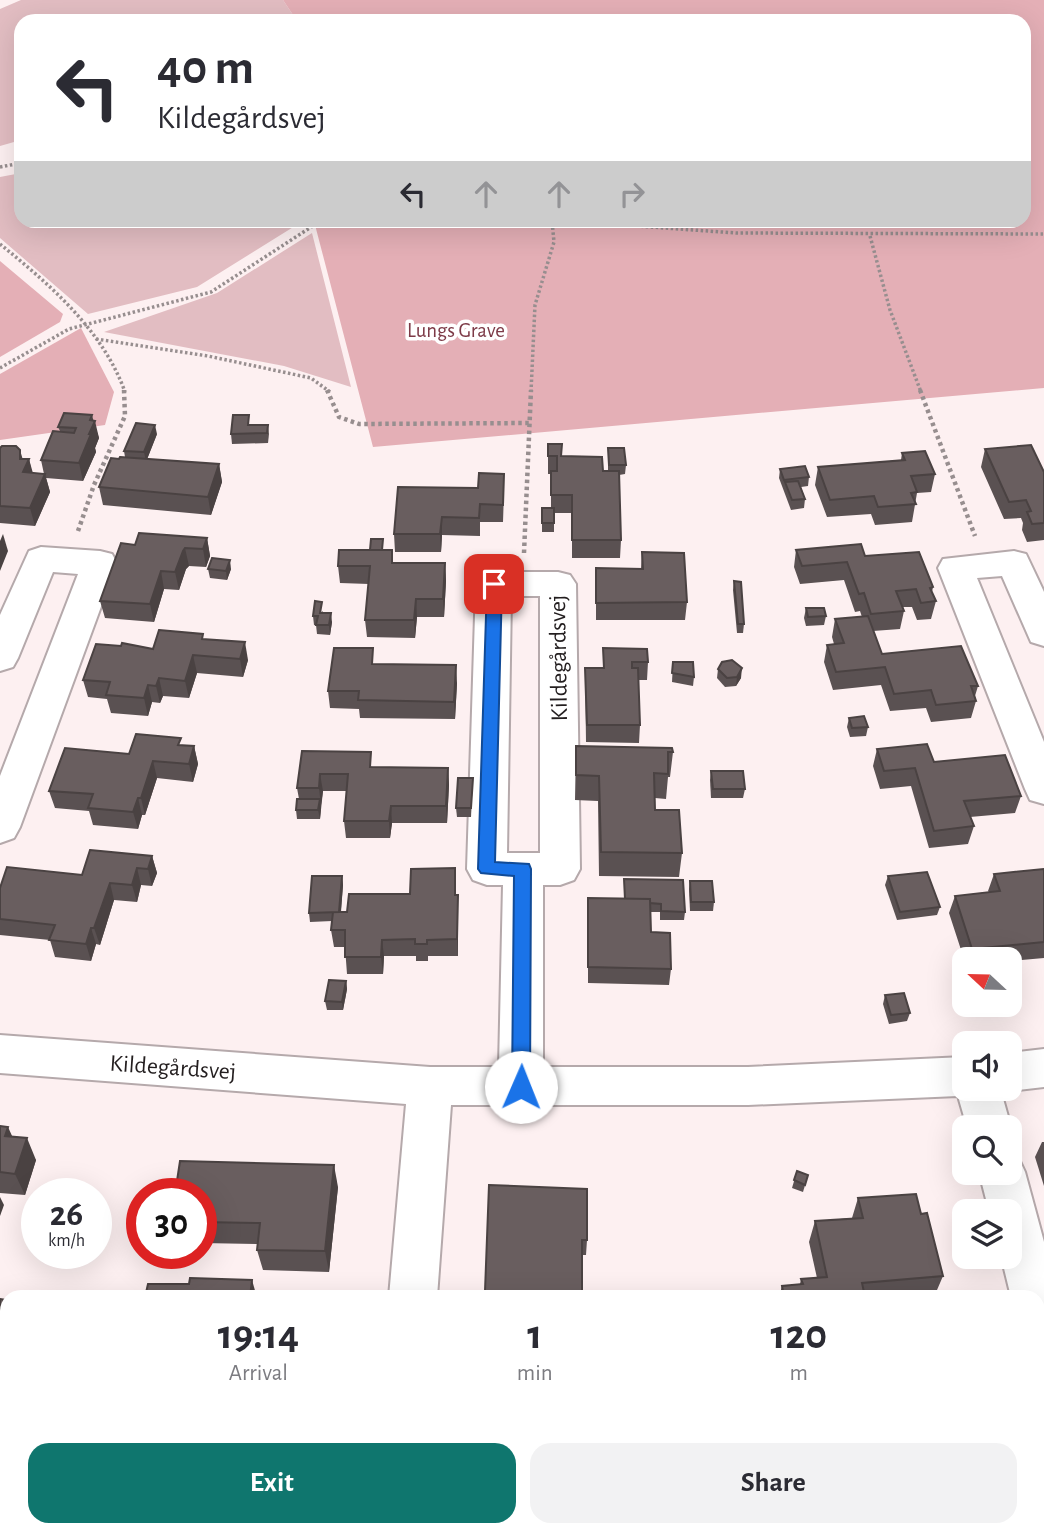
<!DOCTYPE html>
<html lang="en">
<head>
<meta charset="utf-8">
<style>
  :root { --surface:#fff; --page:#f2f2f3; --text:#2b2b33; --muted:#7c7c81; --accent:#0f766e }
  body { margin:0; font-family:"Alegreya Sans",sans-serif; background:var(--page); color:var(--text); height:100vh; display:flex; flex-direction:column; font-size:26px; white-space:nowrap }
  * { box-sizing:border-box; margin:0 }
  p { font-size:23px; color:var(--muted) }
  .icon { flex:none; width:38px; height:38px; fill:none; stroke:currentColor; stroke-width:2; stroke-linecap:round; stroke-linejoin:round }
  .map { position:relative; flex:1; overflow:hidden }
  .side { position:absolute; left:0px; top:1290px; width:1045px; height:247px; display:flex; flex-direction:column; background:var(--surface); border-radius:21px 21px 0 0; box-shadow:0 7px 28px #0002 }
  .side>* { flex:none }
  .banner { position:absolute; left:14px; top:14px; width:1017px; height:214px; border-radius:21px; box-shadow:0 7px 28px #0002; background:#fff; color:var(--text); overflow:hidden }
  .needle { width:46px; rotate:292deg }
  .buttons { position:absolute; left:952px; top:947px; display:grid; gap:14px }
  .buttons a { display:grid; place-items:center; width:70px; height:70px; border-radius:14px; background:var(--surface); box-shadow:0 7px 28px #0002; font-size:35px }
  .speed { position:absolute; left:21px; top:1178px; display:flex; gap:14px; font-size:35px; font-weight:700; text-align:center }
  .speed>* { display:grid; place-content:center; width:91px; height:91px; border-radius:50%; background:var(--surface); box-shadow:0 7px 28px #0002; line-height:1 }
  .speed small { font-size:18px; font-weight:400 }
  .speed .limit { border:10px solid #d22; background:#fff; color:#111 }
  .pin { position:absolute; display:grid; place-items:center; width:60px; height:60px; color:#fff; margin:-30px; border-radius:14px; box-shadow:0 4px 10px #0006 }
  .me { position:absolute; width:77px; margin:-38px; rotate:1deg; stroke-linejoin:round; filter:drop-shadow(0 0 5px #0008) }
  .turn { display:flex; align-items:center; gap:24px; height:147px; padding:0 28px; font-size:32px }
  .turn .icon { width:91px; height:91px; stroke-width:2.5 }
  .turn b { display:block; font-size:49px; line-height:60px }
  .lanes { display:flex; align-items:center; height:66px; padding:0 28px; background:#0003; justify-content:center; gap:35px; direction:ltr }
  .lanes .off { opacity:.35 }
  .eta { display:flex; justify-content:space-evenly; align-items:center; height:119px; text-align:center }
  .eta b { font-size:42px; font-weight:600; line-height:49px }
  .primary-button { display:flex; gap:14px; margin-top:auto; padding:14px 28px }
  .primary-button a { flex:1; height:80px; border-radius:21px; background:var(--accent); color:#fff; font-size:28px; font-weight:600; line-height:80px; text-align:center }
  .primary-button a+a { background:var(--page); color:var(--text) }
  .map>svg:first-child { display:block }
</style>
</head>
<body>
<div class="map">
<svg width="1044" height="1536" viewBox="0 0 1044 1536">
  <rect width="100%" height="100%" fill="#fdf0f1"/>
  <g fill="#e2bdc2">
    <path d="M21 0H283L297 21H21V140L0 146V9Z"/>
    <path d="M21 173V220L303 221 197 287 88 314 0 238V177Z"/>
    <path d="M312 233 351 387 284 366 104 332 217 293Z"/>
  </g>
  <g fill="#e4afb6">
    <path d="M283 0H1044V388L373 447 314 221 1024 220V21H297Z"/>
    <path d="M0 261 63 314 60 322 0 357Z"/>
    <path d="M81 328 114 392 105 425 0 440V374Z"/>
  </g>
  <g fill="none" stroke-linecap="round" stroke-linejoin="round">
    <defs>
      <g id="minor">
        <path d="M41 547 100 551 112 554 117 563 20 827 14 838 0 843V776L78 574 53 572 18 658 13 667 0 671V615L29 551Z"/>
        <path d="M1014 551 1026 554 1044 592V646L1031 642 1002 576 977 578 1044 742V804L1030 800 1025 789 938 568 943 559Z"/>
        <path d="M494 572H558L570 575 576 584 580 869 574 880 560 885H543V1067H748L964 1057V1088H1000L1011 1127 1010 1131V1127H967L958 1096 748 1105H451L437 1297H389L406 1104 0 1073V1035L430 1067H499L503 885H487L473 880 467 869 476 584 482 575ZM511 596H540V853H507Z"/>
        <path d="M1044 1049V1087L1010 1091 1002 1088H1010V1053Z"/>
        <path d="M1010 1154 1018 1157 1025 1172 1044 1242V1316L1038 1319V1297H1011L1001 1256H1010V1211H989L979 1172H1010Z"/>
        <path d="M1038 1450 1044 1453V1525L1038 1522Z"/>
        <path d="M328 1530H380L379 1536H327Z"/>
        <rect x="418" y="1530" width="52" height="6"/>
      </g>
    </defs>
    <use href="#minor" stroke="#b5a9ab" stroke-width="4"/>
    <g stroke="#978e8f" stroke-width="3.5" stroke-dasharray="2.5 2.5" stroke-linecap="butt">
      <path d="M0 167 21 163"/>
      <path d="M551 220 736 233 1044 234"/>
      <path d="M870 236 890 310 921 392"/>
      <path d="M0 244C49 284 103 330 125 392"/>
      <path d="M96 339 208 356 311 378 330 392"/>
      <path d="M0 368 69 329 211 292 322 220"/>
      <path d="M531 392 535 305 554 242 552 221"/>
    </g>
    <g stroke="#978e8f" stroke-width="4.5" stroke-dasharray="3.5 3.5" stroke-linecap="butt">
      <path d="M327 390 339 417 359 424 531 423"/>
      <path d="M920 390 975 536"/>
      <path d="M78 531 94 485 125 416 124 390"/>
      <path d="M524 553 531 390"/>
    </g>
    <use href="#minor" fill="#fff" fill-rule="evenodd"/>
  </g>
  <g fill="#5a5152">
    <path d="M93 420 99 438 95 448 96 452 83 481 46 478 50 492 35 526 0 523V448L23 459H29L32 473 44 474 41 460 60 431 58 427Z"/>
    <path d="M268 425 269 434 268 443 232 444 231 434Z"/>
    <path d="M157 434 147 459 219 464 222 482 211 515 103 505 99 487 119 459 125 457 124 451Z"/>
    <path d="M548 444 561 456 603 471H608V448L626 465 625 474 619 475 621 540 620 558H572V513H554V532H542V508H551V474H548Z"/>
    <path d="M985 449 1044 472V540L1027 542 1022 530 1023 523 1021 518 1004 519 981 467Z"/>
    <path d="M902 453 935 474 931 492 917 493 912 522 875 525 871 514 827 517 815 485 818 467 901 460Z"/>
    <path d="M780 469 809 477 808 486 801 487 805 499 804 508 791 510 779 478Z"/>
    <path d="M504 492 503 522H480V536L442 535 441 552H395L394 534Z"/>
    <path d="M207 538 210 556 206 567 189 566 186 569 179 590 164 589 154 622 105 618 100 601 135 545Z"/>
    <path d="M384 550H392L393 563H445L446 581 444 617H417L415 638 367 637 365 620 369 584 340 583 338 566Z"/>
    <path d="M796 550 865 556 933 587 932 592 936 601 931 619 917 620 912 607H903L904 611 900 629 873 631 882 654 978 686 975 696 976 701 971 718 931 722 926 708 890 711 881 685 833 690 824 662 827 645 834 644 832 637 835 619 862 617 860 611 855 612 844 580 800 584 794 567Z"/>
    <path d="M642 552 687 602 685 620H596V568L641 569Z"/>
    <path d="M208 569H231L227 580 210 578Z"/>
    <path d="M734 581 744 624 743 633H737L733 590Z"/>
    <path d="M806 608 826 616 824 625 806 626 804 618Z"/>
    <path d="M323 611 322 613 332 622 330 635 317 634 316 625H314L313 616Z"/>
    <path d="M204 639 248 660 243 677 197 673 189 698 163 696 160 703 152 702 148 716 111 713 107 699 88 697 83 680 153 649Z"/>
    <path d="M603 648 648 662 647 680H638L640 725 639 743 586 742 585 668H603Z"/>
    <path d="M673 662 694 677 693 686 672 682Z"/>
    <path d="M374 664 457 683 455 719 360 718 359 709 330 708 328 691Z"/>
    <path d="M718 669 741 678 736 686 725 687 717 678Z"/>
    <path d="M849 718 868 727 866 736 850 737 847 727Z"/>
    <path d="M183 745 194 746 198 764 193 782 157 778 145 815H142L138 829 93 825 89 811 55 808 49 791 129 754Z"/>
    <path d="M576 746 673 752 670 777H668L666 799 655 798V810L682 853 679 877 599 876 598 801 575 800Z"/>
    <path d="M877 749 934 762 1021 796 1015 813 970 817 974 826 968 844 929 848 911 786 880 789 873 766Z"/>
    <path d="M302 751 373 767 448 768 449 785 447 823H392L390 838H346L344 821 347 791H323L320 819H297L296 810 299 799 297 788Z"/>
    <path d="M711 771 745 789 743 798H711L710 780Z"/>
    <path d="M473 778 471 817H457L456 808Z"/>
    <path d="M152 856 157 873 152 886 141 885 137 902 114 900 100 945 96 944 91 961 55 957 50 940 0 935V888L82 875Z"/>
    <path d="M455 868 456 895H458V956H428V961H416V956H384L383 974H347L345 947H334L331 930 332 921 310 922 309 913 342 876 343 885 341 912H347L410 894Z"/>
    <path d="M1044 869V958L1010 961V959H964L949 913 955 896 989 892 988 891 994 874Z"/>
    <path d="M888 876 940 907 937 915 897 920 885 885Z"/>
    <path d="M624 879 685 912 684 920H660V912H650L651 932 671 969 669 985 588 983V898L624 899Z"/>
    <path d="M690 881 714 902 713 911H690L689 889Z"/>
    <path d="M346 981 347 989 343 1010H327L325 1001Z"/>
    <path d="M885 995 910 1013 907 1021 889 1024 883 1004Z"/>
    <path d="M0 1126 36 1160 25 1195 0 1193Z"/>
    <path d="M1042 1142H1044V1186L1035 1157Z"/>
    <path d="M797 1171 808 1175 803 1192 792 1188Z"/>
    <path d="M338 1187 329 1272 263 1270 257 1250 258 1244 201 1243V1194Z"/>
    <path d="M587 1189V1240L586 1255H582V1297H485V1291Z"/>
    <path d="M858 1198 921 1214 943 1276 934 1297H779L782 1286 800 1284 801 1279 817 1278 809 1242 815 1221 852 1218Z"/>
    <path d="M0 1299 7 1300V1383L0 1382Z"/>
    <path d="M0 1451 7 1452V1489H0Z"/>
    <path d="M840 1530H969L971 1536H838Z"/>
  </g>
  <g fill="#4a4242">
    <path d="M92 415 94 423 95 421 99 438 95 448 96 452 83 481 79 463Z"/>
    <path d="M155 425 157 434 146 462 144 452Z"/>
    <path d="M20 450 25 467 29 459 34 477 23 472 20 459Z"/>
    <path d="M219 464 222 482 211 515 208 497Z"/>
    <path d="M45 474 50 492 35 526 30 508Z"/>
    <path d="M442 517V535L441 552 440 534Z"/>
    <path d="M3 534 8 551 0 571V541Z"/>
    <path d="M207 538 210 556 206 567 203 549Z"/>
    <path d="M185 548 189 566 186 569 179 590 175 572 183 551Z"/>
    <path d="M230 560 231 569 227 580 226 571Z"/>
    <path d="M445 563 446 581 444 617 443 599Z"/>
    <path d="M161 571 164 589 154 622 150 604Z"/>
    <path d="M416 599 417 617 415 638 414 620Z"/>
    <path d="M331 613 332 622 330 635 329 625Z"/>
    <path d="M245 642 248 660 243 677 240 659Z"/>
    <path d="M193 655 197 673 189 698 185 681Z"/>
    <path d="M456 665 457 683 455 719 454 702Z"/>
    <path d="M742 668 741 678 736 686 737 677Z"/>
    <path d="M159 678 163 696 160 703 156 686Z"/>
    <path d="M148 685 152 702 148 716 144 698Z"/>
    <path d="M194 746 198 764 193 782 189 764Z"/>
    <path d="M153 761 157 778 145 815 141 798Z"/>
    <path d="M448 768 449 785 447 823 446 806Z"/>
    <path d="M320 774 323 791 321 805 319 788Z"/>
    <path d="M138 798 142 815 138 829 133 812Z"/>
    <path d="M320 799 321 808 320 819 318 810Z"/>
    <path d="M391 806 392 823 390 838 389 821Z"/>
    <path d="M152 856 157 873 152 886 148 869Z"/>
    <path d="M137 868 141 885 137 902 132 885Z"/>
    <path d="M342 876 343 885 340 921 339 912Z"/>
    <path d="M110 883 114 900 100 945 94 928Z"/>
    <path d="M458 895V956L457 939Z"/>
    <path d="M91 928 96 944 91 961 86 944Z"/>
    <path d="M382 940 384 956 383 974 381 957Z"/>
    <path d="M346 981 347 989 343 1010 342 1002Z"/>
    <path d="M8 1127 18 1149 5 1136Z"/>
    <path d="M27 1138 36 1160 25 1195 15 1174Z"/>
    <path d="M334 1165 338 1187 329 1272 325 1251Z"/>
    <path d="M0 1197 4 1205 0 1216Z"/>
    <path d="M252 1280 256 1294V1297H250Z"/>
  </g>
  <g fill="#695e5f" stroke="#4a4242" stroke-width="2">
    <path d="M64 413 92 415 90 420 95 421 89 434H91L79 463 41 460 53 431 74 433 76 428 58 427Z"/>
    <path d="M233 415H249L248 425H268L267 433 231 434Z"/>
    <path d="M136 423 155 425 144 452 124 451Z"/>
    <path d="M548 444H562L561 456 602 457 603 471H619L621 540H572V495H551V471H557V456H548Z"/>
    <path d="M1031 445 1044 472V523L1032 524 1027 512 1031 511 1026 500 1009 502 985 449Z"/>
    <path d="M2 446H16L20 450V459H29L23 472 45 474 30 508 0 506V448Z"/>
    <path d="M608 448H624L626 465H609Z"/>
    <path d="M925 451 935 474 911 476 917 492 911 493 916 504 878 507 874 496 830 500 818 467 905 460 902 453Z"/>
    <path d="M120 457 219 464 208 497 99 487 111 458 119 459Z"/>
    <path d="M805 466 809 477 784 480 780 469Z"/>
    <path d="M479 473 504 474 503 505 480 504 479 518 442 517 440 534H394L398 487 478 488Z"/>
    <path d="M798 481 805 499 792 500 785 482Z"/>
    <rect x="542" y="508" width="12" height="15"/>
    <path d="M139 533 207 538 203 549 185 548 183 551 175 572 161 571 150 604 100 601 121 543 135 545Z"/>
    <path d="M371 539H383L382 550H370Z"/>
    <path d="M861 544 865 556 919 552 933 587 930 588 936 601 921 603 916 589 896 591 904 611 871 614 864 593 859 594 847 562 802 566 796 550Z"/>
    <path d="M339 550H392V563H445L443 599H416L414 620H365L370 566H338Z"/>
    <path d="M642 552 684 553 687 602 596 603V568L643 569Z"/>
    <path d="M212 558 230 560 226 571 208 569Z"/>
    <path d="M734 581 741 582 744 624H738Z"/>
    <path d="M315 601 322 602 320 613H331L329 625H316L318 616H313Z"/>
    <path d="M806 608H824L826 616 808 617Z"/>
    <path d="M868 616 882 654 961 646 978 686H971L976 701 936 705 931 690 894 694 885 667 836 672 827 645 844 643 835 619Z"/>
    <path d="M159 630 203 634 202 639 245 642 240 659 193 655 185 681 159 678 156 686 148 685 144 698 106 695 110 682 83 680 96 644 121 646 122 643 153 649Z"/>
    <path d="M334 648H373L372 664 456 665 454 702 358 700 359 691H328Z"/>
    <path d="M603 648 647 649 648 662H632V668H638L640 725H587L585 668H604Z"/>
    <path d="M732 660 742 668 737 677 727 678 718 669 722 662Z"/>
    <path d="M673 662H693L694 677 672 673Z"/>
    <path d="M864 716 868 727 852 728 849 718Z"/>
    <path d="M136 734 181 738 178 745 194 746 189 764 153 761 141 798H138L133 812 88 808 93 794 49 791 65 748 129 754Z"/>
    <path d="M927 744 934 762 1005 755 1021 796 964 801 974 826 934 831 915 768 884 771 877 749Z"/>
    <path d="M576 746 672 748 673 752H668V774L654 773 655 810H679L682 853 601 852 599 776 576 775Z"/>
    <path d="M302 751 371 752 370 767 448 768 446 806H391L389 821H344L348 774H320L319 788H297Z"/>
    <path d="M711 771H743L745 789H713Z"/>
    <path d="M458 778H473L471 808H456Z"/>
    <path d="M297 799H320L318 810H296Z"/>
    <path d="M90 850 152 856 148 869 137 868 132 885 110 883 94 928H91L86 944 49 940 55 925 0 919V888L7 867 82 875Z"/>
    <path d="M455 868V895H458L457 939 427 940V944H415V939L382 940 381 957H345V930H331L333 912H347L349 894H410L411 869Z"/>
    <path d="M1044 869V942L972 949 955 896 1000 891 994 874Z"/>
    <path d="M927 872 940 907 900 912 888 876Z"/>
    <path d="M312 876H342L339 912 309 913Z"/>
    <path d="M624 879 683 880 685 912 661 911V904L650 903V899H625Z"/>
    <path d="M690 881H712L714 902H691Z"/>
    <path d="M588 898 650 899 651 932 670 933 671 969 588 967Z"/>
    <path d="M329 980 346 981 342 1002 325 1001Z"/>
    <path d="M904 993 910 1013 891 1015 885 995Z"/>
    <path d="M0 1126 8 1127 5 1136 27 1138 15 1174 0 1172Z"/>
    <path d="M180 1161 334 1165 325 1251 257 1250 260 1223 201 1222V1194H175Z"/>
    <path d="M797 1171 808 1175 805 1185 794 1180Z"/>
    <path d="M489 1185 587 1189V1240H582V1293L485 1291Z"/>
    <path d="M916 1194 921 1214 927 1213 943 1276 862 1283 865 1297H784L782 1286 803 1284 801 1279 827 1277 815 1221 863 1218 858 1198Z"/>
    <path d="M190 1278 252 1280 250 1297H145L148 1284H189Z"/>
    <path d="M662 1295H683L684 1297H662Z"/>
    <path d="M0 1299 7 1300V1322L0 1321Z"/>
    <path d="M0 1337 7 1338V1370L0 1369Z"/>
    <path d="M0 1451 7 1452V1484L0 1483Z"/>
    <path d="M232 1530H302L301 1536H231Z"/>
    <path d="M848 1530H969L971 1536H849Z"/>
    <path d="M534 1532 590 1534V1536H534Z"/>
    <path d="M1007 1534V1536H983Z"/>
  </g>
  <path fill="#1a73e8" stroke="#114b97" stroke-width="2" d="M494 579 502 584 495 862 529 864 531 869 530 1087 527 1093 521 1095 514 1093 512 1087 514 876 481 873 478 869 487 584Z"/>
  <g text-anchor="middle" stroke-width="7" stroke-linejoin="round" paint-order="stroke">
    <g font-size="21" fill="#7d3a47" stroke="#fff">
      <text x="456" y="337">Lungs Grave</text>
    </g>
    <g font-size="24" fill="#231e1f" stroke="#fff">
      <text transform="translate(558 658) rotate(-91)" y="8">Kildegårdsvej</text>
      <text transform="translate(173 1067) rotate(4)" y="8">Kildegårdsvej</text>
    </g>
  </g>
</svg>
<div class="buttons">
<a><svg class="needle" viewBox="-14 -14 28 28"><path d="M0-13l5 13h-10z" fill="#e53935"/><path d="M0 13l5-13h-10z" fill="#7c7c81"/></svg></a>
<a><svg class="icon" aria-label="sound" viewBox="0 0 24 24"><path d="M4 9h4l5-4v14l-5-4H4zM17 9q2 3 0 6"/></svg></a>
<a><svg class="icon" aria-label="search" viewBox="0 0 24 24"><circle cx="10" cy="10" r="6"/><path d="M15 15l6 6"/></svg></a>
<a><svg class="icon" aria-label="layers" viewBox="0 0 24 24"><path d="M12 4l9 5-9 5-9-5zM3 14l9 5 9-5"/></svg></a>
</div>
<div class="speed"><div>26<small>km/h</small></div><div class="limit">30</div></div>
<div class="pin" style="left:494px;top:584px;background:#d93025"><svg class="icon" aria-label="arrive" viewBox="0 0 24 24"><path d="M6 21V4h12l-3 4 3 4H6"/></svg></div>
<svg class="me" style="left:521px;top:1087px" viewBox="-20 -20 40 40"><circle r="19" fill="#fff"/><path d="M0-13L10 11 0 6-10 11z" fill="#1a73e8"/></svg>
<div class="banner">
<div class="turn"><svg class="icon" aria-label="left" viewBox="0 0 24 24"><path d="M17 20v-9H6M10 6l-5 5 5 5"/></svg><div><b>40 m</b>Kildegårdsvej</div></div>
<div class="lanes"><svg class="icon" aria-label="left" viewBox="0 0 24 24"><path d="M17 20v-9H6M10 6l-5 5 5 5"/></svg><svg class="icon off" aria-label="ahead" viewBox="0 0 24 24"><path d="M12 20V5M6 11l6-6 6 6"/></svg><svg class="icon off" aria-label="ahead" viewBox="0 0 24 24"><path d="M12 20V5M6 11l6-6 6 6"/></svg><svg class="icon off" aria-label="right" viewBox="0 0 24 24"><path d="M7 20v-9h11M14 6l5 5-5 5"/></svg></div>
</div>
<section class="side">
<div class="eta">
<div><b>19:14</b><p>Arrival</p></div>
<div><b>1</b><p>min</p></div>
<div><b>120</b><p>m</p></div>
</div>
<div class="primary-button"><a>Exit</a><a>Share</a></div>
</section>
</div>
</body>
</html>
